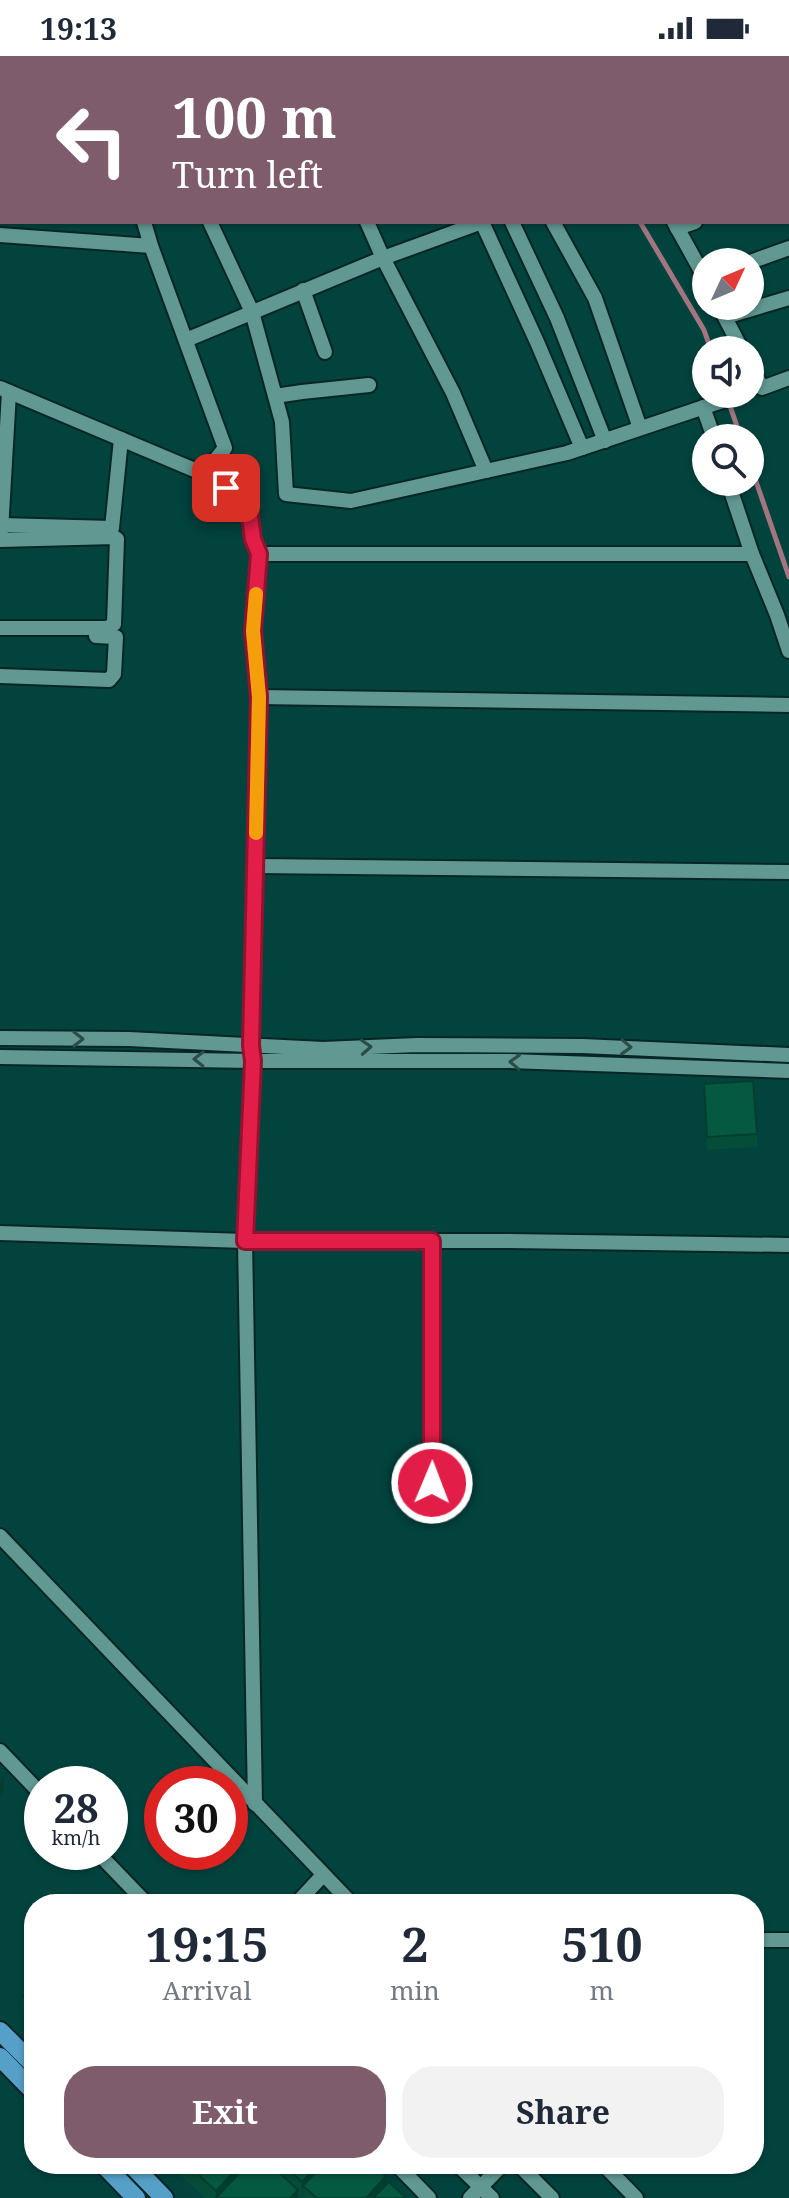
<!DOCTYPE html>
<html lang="en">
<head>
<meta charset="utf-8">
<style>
  :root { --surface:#fff; --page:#f2f2f3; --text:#1f2937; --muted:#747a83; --accent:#7e5c6c }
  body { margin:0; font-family:"Noto Serif",serif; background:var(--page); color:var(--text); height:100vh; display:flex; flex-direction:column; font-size:30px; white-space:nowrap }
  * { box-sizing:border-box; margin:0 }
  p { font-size:26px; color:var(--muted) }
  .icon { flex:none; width:44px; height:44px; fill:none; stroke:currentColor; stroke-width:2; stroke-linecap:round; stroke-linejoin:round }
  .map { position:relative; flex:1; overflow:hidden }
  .panel { position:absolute; left:24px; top:1838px; width:740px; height:280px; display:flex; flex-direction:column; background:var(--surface); border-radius:32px; box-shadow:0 2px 6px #0004 }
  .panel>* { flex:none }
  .top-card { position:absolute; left:0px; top:0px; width:790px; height:168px; box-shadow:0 2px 6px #0004; background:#7e5c6c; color:#fff; overflow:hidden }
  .needle { width:52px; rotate:46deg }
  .fabs { position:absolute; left:692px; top:192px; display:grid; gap:16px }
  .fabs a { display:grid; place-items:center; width:72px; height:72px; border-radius:50%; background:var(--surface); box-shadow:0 2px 6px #0004; font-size:40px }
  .speed { position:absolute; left:24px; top:1710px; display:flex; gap:16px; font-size:40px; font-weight:700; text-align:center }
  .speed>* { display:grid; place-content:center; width:104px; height:104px; border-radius:50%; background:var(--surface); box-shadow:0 2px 6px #0004; line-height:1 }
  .speed small { font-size:20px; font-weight:400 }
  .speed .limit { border:12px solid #d22; background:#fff; color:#111 }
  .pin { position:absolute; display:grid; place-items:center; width:68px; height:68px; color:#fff; margin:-34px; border-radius:16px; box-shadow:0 4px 12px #0006 }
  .me { position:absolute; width:88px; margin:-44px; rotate:1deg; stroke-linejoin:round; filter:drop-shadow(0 0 6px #0008) }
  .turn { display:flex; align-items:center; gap:28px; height:168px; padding:0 40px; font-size:36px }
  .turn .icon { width:104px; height:104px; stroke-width:2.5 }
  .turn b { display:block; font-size:56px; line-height:68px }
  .eta { display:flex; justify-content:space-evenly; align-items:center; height:136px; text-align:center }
  .eta b { font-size:48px; font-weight:700; line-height:56px }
  .cta { display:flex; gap:16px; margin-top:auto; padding:16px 40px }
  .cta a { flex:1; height:92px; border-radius:32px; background:var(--accent); color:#fff; font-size:32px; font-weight:700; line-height:92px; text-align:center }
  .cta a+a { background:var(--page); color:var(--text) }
  .status { display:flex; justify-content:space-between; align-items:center; height:56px; padding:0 40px; background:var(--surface); direction:ltr }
  .status svg { height:22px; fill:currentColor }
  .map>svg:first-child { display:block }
</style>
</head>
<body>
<div class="status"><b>19:13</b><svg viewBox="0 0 49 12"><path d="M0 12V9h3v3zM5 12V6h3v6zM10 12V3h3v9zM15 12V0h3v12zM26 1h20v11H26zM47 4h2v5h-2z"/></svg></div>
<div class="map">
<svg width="789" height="2142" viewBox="0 0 789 2142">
  <rect width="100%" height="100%" fill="#02433e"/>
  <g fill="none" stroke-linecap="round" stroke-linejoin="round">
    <g stroke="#a27581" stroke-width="5">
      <path d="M540 0 541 2"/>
      <path d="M640 166 704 274 711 294"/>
      <path d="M729 347 741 382"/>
      <path d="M750 408 789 521"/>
    </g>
    <defs>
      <g id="minor">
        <path d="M16 0 21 2"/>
        <path d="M143 0 144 2"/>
        <path d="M299 0V2"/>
        <path d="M407 0V2"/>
        <path d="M570 0 571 2"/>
        <path d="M275 2 285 0"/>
        <path d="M418 2 424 0"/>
        <path d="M728 2 733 0"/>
        <path d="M788 32 789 31"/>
        <path d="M0 35 2 29"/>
        <path d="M788 83H789"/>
        <path d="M788 137 789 136"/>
        <path d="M210 166 252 256 275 340"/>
        <path d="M367 166 383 202 453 337 486 415"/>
        <path d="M512 166 557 262 605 385"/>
        <path d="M553 166 595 242 640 372"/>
        <path d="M674 166 706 224"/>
        <path d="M677 172 695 166"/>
        <path d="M0 179 151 190"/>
        <path d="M750 206 789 192"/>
        <path d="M303 234 325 296"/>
        <path d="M719 250 742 294"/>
        <path d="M725 261 789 242"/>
        <path d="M186 284 383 202 482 166 537 286 582 392"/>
        <path d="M750 309 762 332 789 322"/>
        <path d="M369 329 302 336 275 340 282 366 286 438 351 445 567 397 743 338"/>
        <path d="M0 332 204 418 225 392 151 190 144 166"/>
        <path d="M703 351 714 382"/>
        <path d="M204 418 248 446 253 483 259 498H752"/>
        <path d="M728 426 752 498 777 559 789 595"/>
        <path d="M1 469 112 472 121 383"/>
        <path d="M1 475 9 336"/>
        <path d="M259 498 253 575 259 641 251 989 253 1005 245 1185H510L789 1189"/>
        <path d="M0 572H107L114 568 117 483 114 481 0 484"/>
        <path d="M0 620 109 624 114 618 116 581 96 580"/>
        <path d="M259 641 789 649"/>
        <path d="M256 810 789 816"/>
        <path d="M0 982 129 983 323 993 417 989 582 990 789 999"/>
        <path d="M0 1001 253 1005H509L789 1015"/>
        <path d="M0 1177 245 1185 255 1748"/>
        <path d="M432 1427V1185"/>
        <path d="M0 1480 352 1848"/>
        <path d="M0 1695 42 1739"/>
        <path d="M97 1796 147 1848"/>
        <path d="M296 1848 323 1819"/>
        <path d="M754 1884H789"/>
        <path d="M396 2108 429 2142"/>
        <path d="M457 2108 492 2142"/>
        <path d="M518 2108 552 2142"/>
        <path d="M603 2108 636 2142"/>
        <path d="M470 2142 503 2108"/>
      </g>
      <g id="major">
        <path d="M0 1975 34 2009"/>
        <path d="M0 2001 34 2036"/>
        <path d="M103 2108 136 2142"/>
        <path d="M131 2108 164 2142"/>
      </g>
    </defs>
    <use href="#minor" stroke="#082623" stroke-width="18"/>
    <use href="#major" stroke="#082623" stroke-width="22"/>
    <use href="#minor" stroke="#619892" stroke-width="14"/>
    <use href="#major" stroke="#559fc9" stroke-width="18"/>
  </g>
  <g fill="#054d38">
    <path d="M704 1028 757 1078V1091L707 1094Z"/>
    <path d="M34 1928V1968L23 1957V1940Z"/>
    <path d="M176 2108H373L386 2129 406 2142H301L298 2139V2142H205L176 2115Z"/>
  </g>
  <g fill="#043e2e">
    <path d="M4 1719V1736L0 1741V1724Z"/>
    <path d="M241 2108H257L216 2142V2135Z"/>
    <path d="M319 2108H335L303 2130 302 2142V2126Z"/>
    <path d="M386 2120V2138L382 2142H366Z"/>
    <path d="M298 2134V2142H290Z"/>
  </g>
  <g fill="#065941" stroke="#043e2e" stroke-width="2">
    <path d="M753 1025 757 1078 707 1081 704 1028Z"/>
    <path d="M34 1928V1950L23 1940Z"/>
    <path d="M187 2108H241L216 2135Z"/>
    <path d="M248 2108H270L298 2134 290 2142H216Z"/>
    <path d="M283 2108H319L302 2126Z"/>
    <path d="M323 2108H373L386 2120 366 2142H317L303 2130Z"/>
    <path d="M389 2126 406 2142H373Z"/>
  </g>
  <defs><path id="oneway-chevron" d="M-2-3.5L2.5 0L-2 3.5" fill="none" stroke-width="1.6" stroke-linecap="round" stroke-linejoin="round" transform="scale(2)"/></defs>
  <g stroke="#2b4d4a">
    <use href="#oneway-chevron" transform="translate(78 983)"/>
    <use href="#oneway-chevron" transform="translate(366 991) rotate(-3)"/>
    <use href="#oneway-chevron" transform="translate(626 991) rotate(2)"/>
    <use href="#oneway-chevron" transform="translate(199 1003) rotate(-179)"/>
    <use href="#oneway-chevron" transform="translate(515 1006) rotate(-178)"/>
  </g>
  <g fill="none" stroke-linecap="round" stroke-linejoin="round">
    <defs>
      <path id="route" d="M226 432 248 446 253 483 259 498 253 575 259 641 251 989 253 1005 245 1185H432V1427"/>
    </defs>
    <use href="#route" stroke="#92132f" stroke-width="20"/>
    <use href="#route" stroke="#e11d48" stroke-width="14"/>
    <path stroke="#f59e0b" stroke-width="14" d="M256 538 253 575 259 641 256 777"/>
  </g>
</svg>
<div class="fabs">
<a><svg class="needle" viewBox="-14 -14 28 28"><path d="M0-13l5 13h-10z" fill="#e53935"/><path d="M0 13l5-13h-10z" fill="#747a83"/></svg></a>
<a><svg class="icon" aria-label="sound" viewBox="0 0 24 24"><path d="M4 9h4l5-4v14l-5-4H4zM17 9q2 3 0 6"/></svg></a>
<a><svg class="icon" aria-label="search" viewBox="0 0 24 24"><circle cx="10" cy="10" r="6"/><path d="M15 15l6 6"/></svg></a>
</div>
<div class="speed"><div>28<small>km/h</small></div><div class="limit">30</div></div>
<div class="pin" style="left:226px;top:432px;background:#d93025"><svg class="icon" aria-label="arrive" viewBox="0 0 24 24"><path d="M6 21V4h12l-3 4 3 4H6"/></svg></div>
<svg class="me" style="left:432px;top:1427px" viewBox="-20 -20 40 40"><circle r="17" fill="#e11d48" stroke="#fff" stroke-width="3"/><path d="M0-11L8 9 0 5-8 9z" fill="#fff"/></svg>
<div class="top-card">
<div class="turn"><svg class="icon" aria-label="left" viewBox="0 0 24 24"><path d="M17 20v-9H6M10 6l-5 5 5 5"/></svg><div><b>100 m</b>Turn left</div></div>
</div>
<section class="panel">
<div class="eta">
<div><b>19:15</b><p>Arrival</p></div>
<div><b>2</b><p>min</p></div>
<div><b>510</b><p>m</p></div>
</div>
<div class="cta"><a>Exit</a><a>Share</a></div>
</section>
</div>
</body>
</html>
